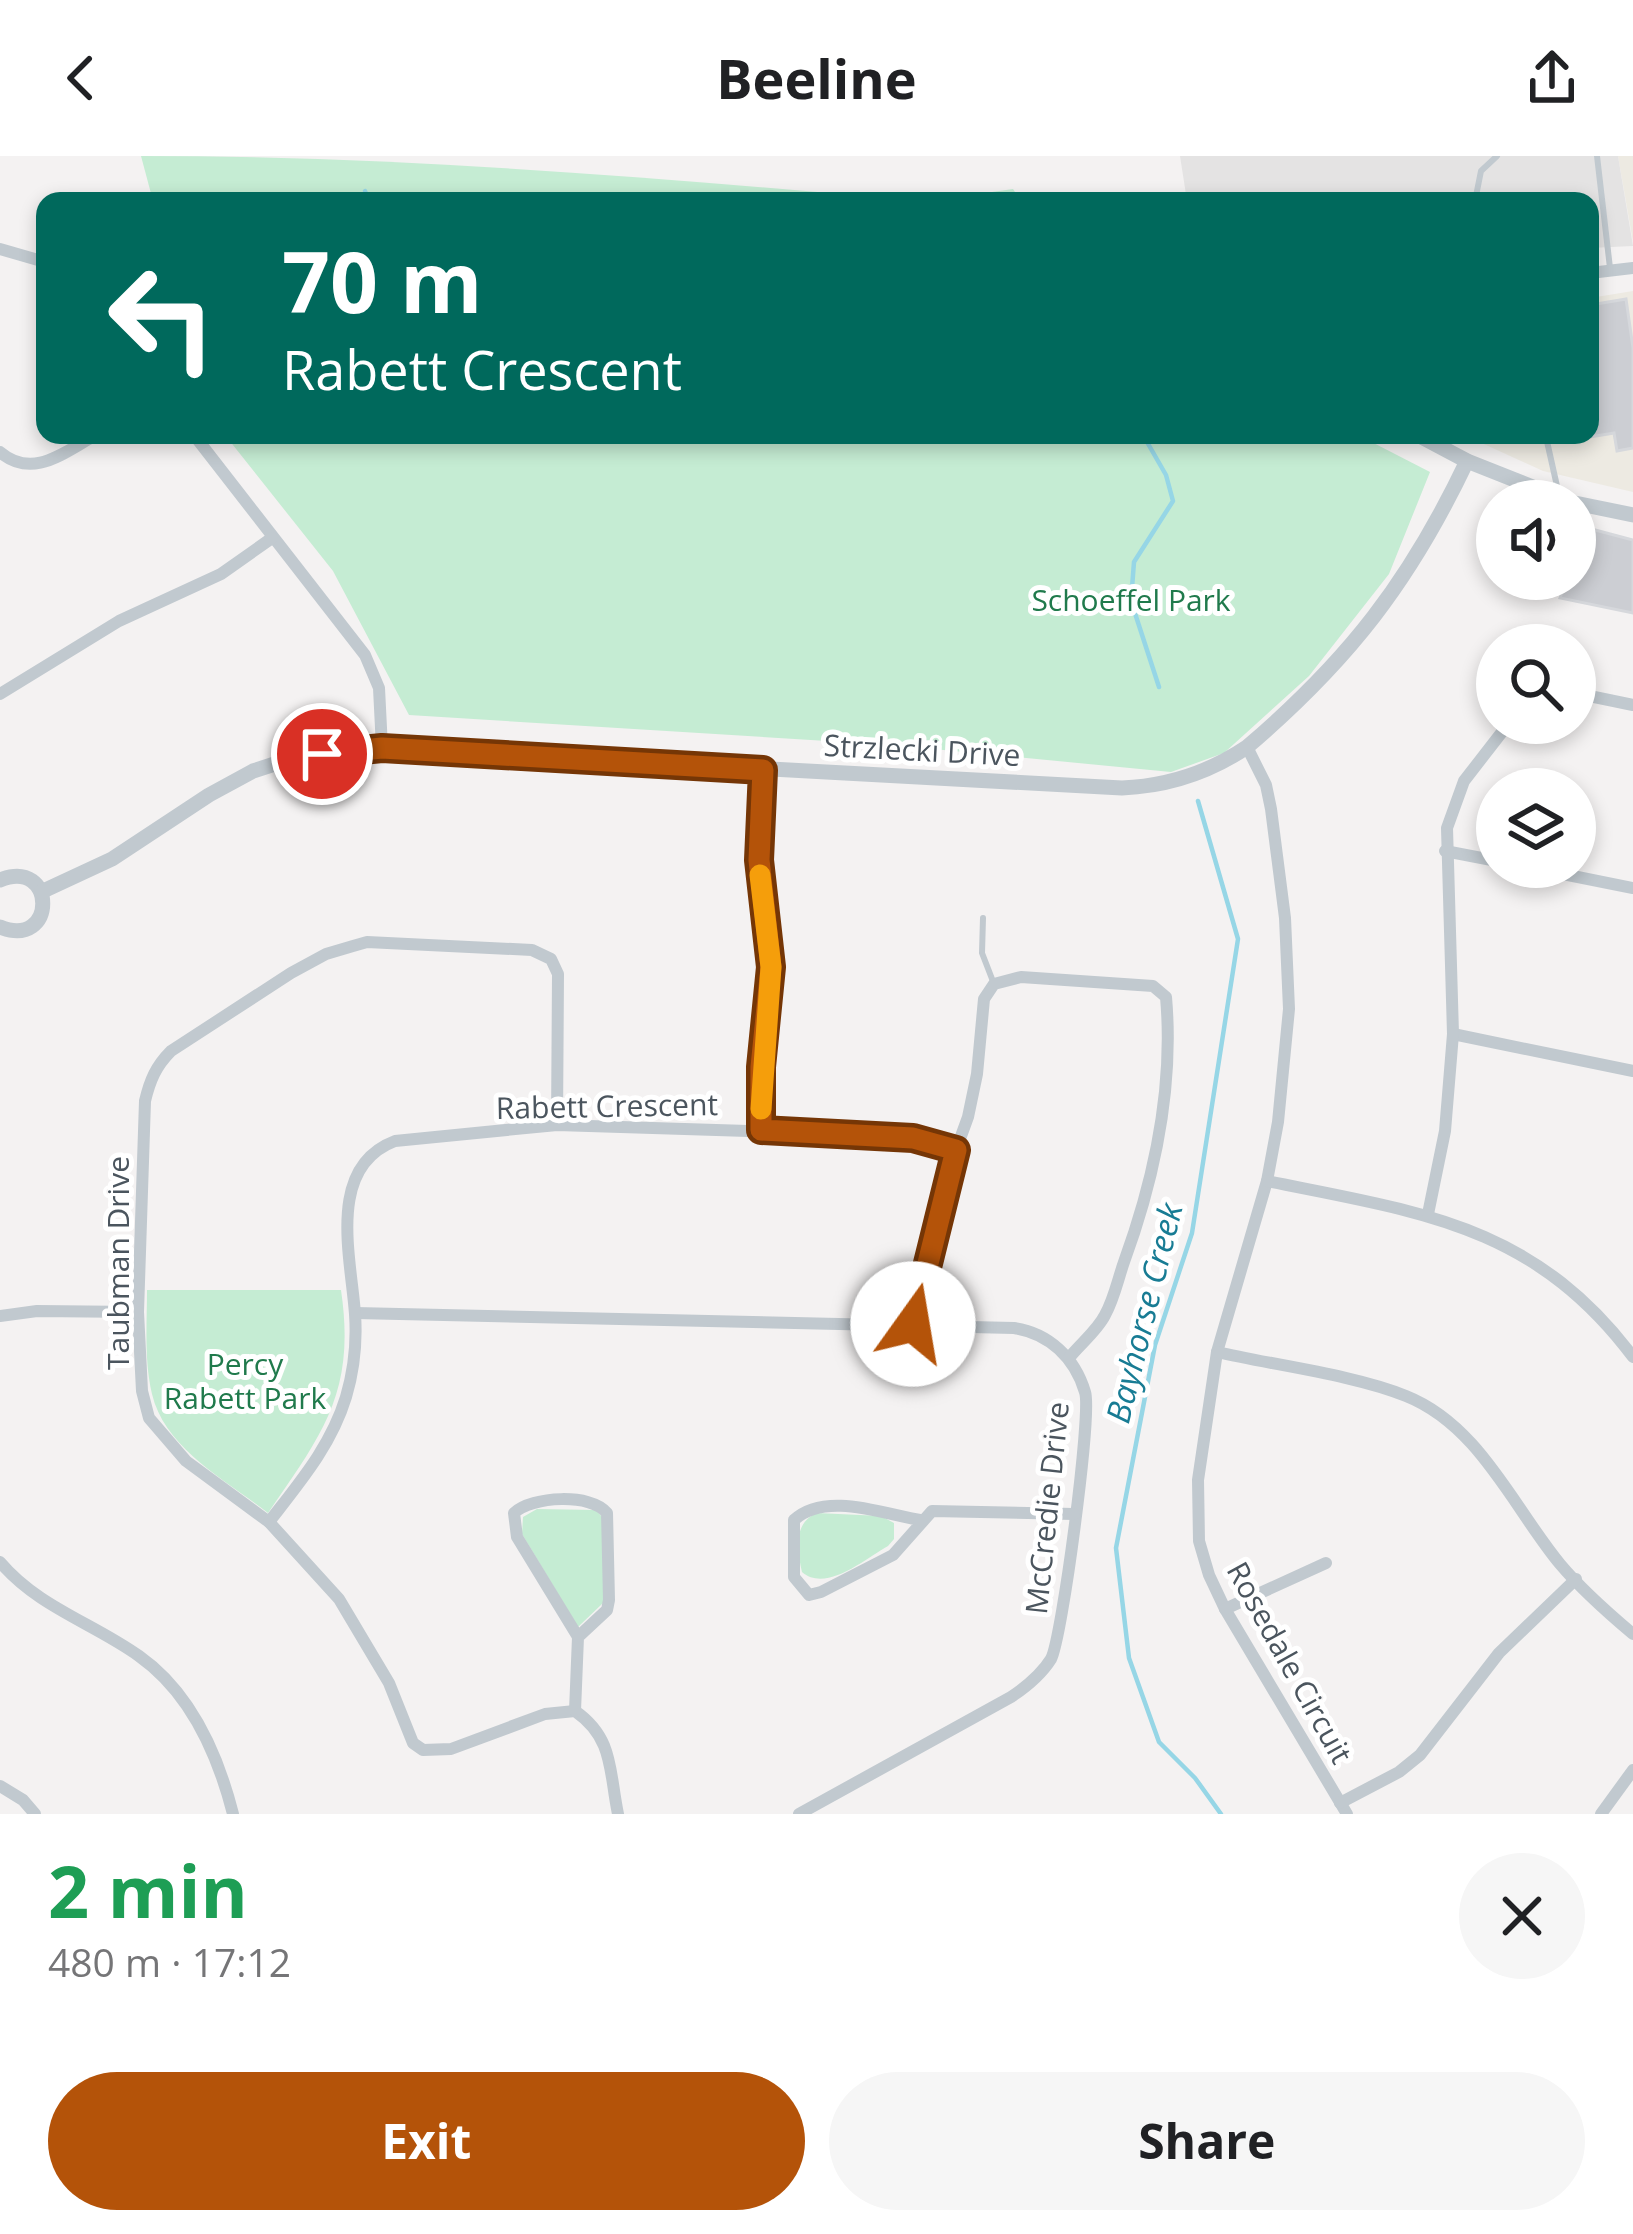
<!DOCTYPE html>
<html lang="en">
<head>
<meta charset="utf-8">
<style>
  :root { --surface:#fff; --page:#f6f6f6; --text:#202124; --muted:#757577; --accent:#b45309 }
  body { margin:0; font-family:"Open Sans",sans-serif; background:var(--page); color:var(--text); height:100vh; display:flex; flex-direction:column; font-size:45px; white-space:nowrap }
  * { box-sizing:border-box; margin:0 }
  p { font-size:39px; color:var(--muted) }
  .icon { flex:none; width:66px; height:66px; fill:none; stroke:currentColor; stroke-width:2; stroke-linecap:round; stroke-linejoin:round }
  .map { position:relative; height:1658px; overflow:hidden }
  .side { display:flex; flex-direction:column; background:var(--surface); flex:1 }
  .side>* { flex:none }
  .guide { position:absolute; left:36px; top:36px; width:1563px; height:252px; border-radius:24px; box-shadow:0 6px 18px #0003; background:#00695c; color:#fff; overflow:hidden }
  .fabs { position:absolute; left:1476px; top:324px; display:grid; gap:24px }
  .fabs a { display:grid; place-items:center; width:120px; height:120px; border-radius:50%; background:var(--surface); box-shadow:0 6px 18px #0003; font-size:60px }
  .pin { position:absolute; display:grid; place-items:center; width:102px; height:102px; color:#fff; margin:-51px; border:6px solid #fff; border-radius:50%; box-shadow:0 3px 12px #0007 }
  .me { position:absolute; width:132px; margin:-66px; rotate:13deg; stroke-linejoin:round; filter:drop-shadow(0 0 9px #0008) }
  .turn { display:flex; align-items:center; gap:42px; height:252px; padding:0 48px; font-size:54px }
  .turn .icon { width:156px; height:156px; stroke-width:2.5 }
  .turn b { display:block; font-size:84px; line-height:102px }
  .round { display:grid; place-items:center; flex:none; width:126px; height:126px; border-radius:63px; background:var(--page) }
  .overview { display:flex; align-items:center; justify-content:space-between; height:204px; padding:0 48px }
  h1 { font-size:72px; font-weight:700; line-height:90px; color:#1e9e55 }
  .primary-button { display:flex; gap:24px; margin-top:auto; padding:24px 48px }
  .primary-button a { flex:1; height:138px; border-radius:72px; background:var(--accent); color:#fff; font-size:48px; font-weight:700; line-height:138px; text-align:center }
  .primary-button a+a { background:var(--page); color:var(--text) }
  header { display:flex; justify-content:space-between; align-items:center; height:156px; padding:0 48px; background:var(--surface); font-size:54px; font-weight:700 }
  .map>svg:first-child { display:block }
</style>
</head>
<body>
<header><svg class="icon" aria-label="back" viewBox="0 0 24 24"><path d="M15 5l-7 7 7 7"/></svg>Beeline<svg class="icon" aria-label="share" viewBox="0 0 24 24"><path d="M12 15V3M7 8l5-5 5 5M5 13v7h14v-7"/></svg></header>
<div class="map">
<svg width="1633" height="1658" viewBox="0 0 1633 1658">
  <rect width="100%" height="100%" fill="#f4f2f2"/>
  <g fill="#edeae2">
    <path d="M1618 0H1633V86Z"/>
    <path d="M1633 135V336L1543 315 1464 279H1590V142Z"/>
  </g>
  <path fill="#e4e3e3" d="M1180 0H1618L1633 90 1590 92V45H1187Z"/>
  <g fill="#c5ecd3">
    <path d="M141 0C401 0 661 22 920 45H153Z"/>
    <path d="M1013 33 1021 45H929Z"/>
    <path d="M225 279H1358L1430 316 1389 418 1309 520 1224 597 1171 616 892 589 409 559 333 415Z"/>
    <path d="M147 1134H341C356 1236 323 1277 268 1357 226 1324 165 1293 152 1238 144 1204 147 1168 147 1134Z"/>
    <path d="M537 1353 596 1354 603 1362V1447L578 1471 522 1378 523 1361Z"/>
    <path d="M817 1357 881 1360 894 1367V1383L888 1390C865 1403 826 1437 802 1416 797 1394 793 1367 817 1357Z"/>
  </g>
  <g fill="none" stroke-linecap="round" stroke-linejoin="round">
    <g stroke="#96d6e6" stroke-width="4.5">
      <path d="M365 35 369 45"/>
      <path d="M1143 279 1166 319 1173 345 1134 406 1131 445 1159 531"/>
      <path d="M1198 645 1238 783 1192 1077 1155 1189 1116 1392 1129 1502 1159 1586 1195 1622 1221 1658"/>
    </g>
  </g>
  <g fill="#ccced3" stroke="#d6d8dc" stroke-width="3">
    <path d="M1626 143 1633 192V292L1617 295 1614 277 1590 281V149Z"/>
    <path d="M1584 371 1633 384V457L1560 442 1567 423H1575V398Z"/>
  </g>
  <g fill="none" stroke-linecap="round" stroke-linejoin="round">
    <g stroke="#c1c9cf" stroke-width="6">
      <path d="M1597 0 1610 112"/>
      <path d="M1475 45 1481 15 1497 0"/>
      <path d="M1546 281 1559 339"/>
      <path d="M983 762 982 797 994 828"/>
    </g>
    <g stroke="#c1c9cf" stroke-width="12">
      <path d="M0 93 45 106"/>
      <path d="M1590 117 1633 112"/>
      <path d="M194 279 365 499 379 532 382 592"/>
      <path d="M0 296C33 324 64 296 96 279"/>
      <path d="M1575 537 1633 549"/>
      <path d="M0 538 119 465 221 418 272 382"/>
      <path d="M1247 591 1266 629 1271 653 1285 762 1289 853 1278 966 1267 1025 1217 1196 1198 1324 1199 1385 1209 1419 1225 1453 1347 1658"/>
      <path d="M1445 695 1497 705"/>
      <path d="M1528 711 1633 732"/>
      <path d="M1453 878 1633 915"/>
      <path d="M557 969 558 818 551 803 532 794 367 786 353 790 326 798 291 817 171 895C156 910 150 924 145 945L138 1156 142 1235 149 1262 186 1305 269 1366 339 1443 389 1527 413 1587 423 1594 451 1593 545 1558 575 1555C614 1582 609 1615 618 1658"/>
      <path d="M761 974V911L771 811 759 704 763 614"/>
      <path d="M1267 1025C1419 1056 1533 1068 1633 1201"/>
      <path d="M1428 1058 1445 975 1453 878 1447 672 1464 625 1509 567"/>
      <path d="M355 1157 1014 1172C1049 1177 1075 1202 1085 1236 1092 1257 1062 1483 1051 1503 1041 1519 1026 1531 1011 1541L799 1658"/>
      <path d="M0 1160 37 1155 138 1156"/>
      <path d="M913 1167 956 994 968 961 977 918 984 843 994 828 1021 821 1153 830 1166 841C1174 932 1155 1021 1124 1106 1118 1123 1114 1143 1105 1159 1097 1175 1080 1188 1069 1202"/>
      <path d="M1217 1196C1273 1209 1355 1219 1406 1240 1479 1269 1513 1351 1560 1408 1581 1433 1608 1457 1633 1478"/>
      <path d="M920 1364C884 1358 825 1335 794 1364V1421L809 1439 821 1436 893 1399 932 1355 1074 1358"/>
      <path d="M269 1366C300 1326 331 1290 346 1241 354 1214 357 1186 355 1158 351 1101 326 1011 395 985L557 969 881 979 928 985 956 994"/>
      <path d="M0 1406C38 1451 93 1467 139 1500 190 1536 218 1599 233 1658"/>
      <path d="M1225 1453 1326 1407"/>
      <path d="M575 1555 578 1481 517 1381 514 1357C532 1340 591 1337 607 1357L609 1444 607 1454 578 1481"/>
      <path d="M0 1630 23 1644 35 1658"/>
      <path d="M1340 1647 1399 1616 1420 1599 1499 1497 1576 1423"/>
      <path d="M1601 1658 1633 1614"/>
    </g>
    <g stroke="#c1c9cf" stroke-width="15">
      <path d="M1418 279 1467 305 1568 345"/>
      <path d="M1575 347 1633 359"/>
      <path d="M0 724C57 701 57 794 0 771"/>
      <path d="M41 736 112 703 209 639 253 615 296 601 382 592 1122 632C1168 630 1210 616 1247 591 1349 504 1410 425 1467 305"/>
    </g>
  </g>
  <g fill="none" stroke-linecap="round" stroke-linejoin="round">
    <defs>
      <path id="route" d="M322 598 382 592 763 614 759 704 771 811 761 911V974L913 982 956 994 913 1168"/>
    </defs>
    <use href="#route" stroke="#753606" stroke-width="30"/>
    <use href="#route" stroke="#b45309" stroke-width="21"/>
    <path stroke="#f59e0b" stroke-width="21" d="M760 719 771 811 761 953"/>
  </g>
  <g text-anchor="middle" stroke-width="10" stroke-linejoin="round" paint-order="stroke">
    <g font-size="30" fill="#207a4c" stroke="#fff">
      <text x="1131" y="455">Schoeffel Park</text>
      <text x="245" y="1219">Percy<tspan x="245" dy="34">Rabett Park</tspan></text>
    </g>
    <g font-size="30" fill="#4b555e" stroke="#fff">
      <text transform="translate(922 595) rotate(3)" y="10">Strzlecki Drive</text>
      <text transform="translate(607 951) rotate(-1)" y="10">Rabett Crescent</text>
      <text transform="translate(119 1107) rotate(-90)" y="10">Taubman Drive</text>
      <text transform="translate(1048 1352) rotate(-84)" y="10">McCredie Drive</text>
      <text transform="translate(1289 1507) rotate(61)" y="10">Rosedale Circuit</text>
    </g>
    <g font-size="33" font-style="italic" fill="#187c94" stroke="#fff">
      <text transform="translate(1144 1157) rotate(-76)" y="12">Bayhorse Creek</text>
    </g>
  </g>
</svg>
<div class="fabs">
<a><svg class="icon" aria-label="sound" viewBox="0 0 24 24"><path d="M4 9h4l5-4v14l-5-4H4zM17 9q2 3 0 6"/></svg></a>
<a><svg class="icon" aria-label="search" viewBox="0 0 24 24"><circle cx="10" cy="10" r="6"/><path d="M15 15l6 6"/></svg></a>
<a><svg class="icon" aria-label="layers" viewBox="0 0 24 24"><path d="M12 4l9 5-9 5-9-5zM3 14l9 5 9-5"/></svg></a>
</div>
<div class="pin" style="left:322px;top:598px;background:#d93025"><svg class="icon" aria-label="arrive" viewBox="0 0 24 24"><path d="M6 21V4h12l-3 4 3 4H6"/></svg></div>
<svg class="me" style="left:913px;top:1168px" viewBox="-20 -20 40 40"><circle r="19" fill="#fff"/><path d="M0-13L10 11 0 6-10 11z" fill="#b45309"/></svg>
<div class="guide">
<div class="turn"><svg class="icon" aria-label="left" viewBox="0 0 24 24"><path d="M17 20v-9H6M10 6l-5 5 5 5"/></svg><div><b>70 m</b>Rabett Crescent</div></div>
</div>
</div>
<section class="side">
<div class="overview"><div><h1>2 min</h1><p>480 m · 17:12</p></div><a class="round"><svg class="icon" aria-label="close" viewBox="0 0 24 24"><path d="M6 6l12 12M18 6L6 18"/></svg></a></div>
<div class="primary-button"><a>Exit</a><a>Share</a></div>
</section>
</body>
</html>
